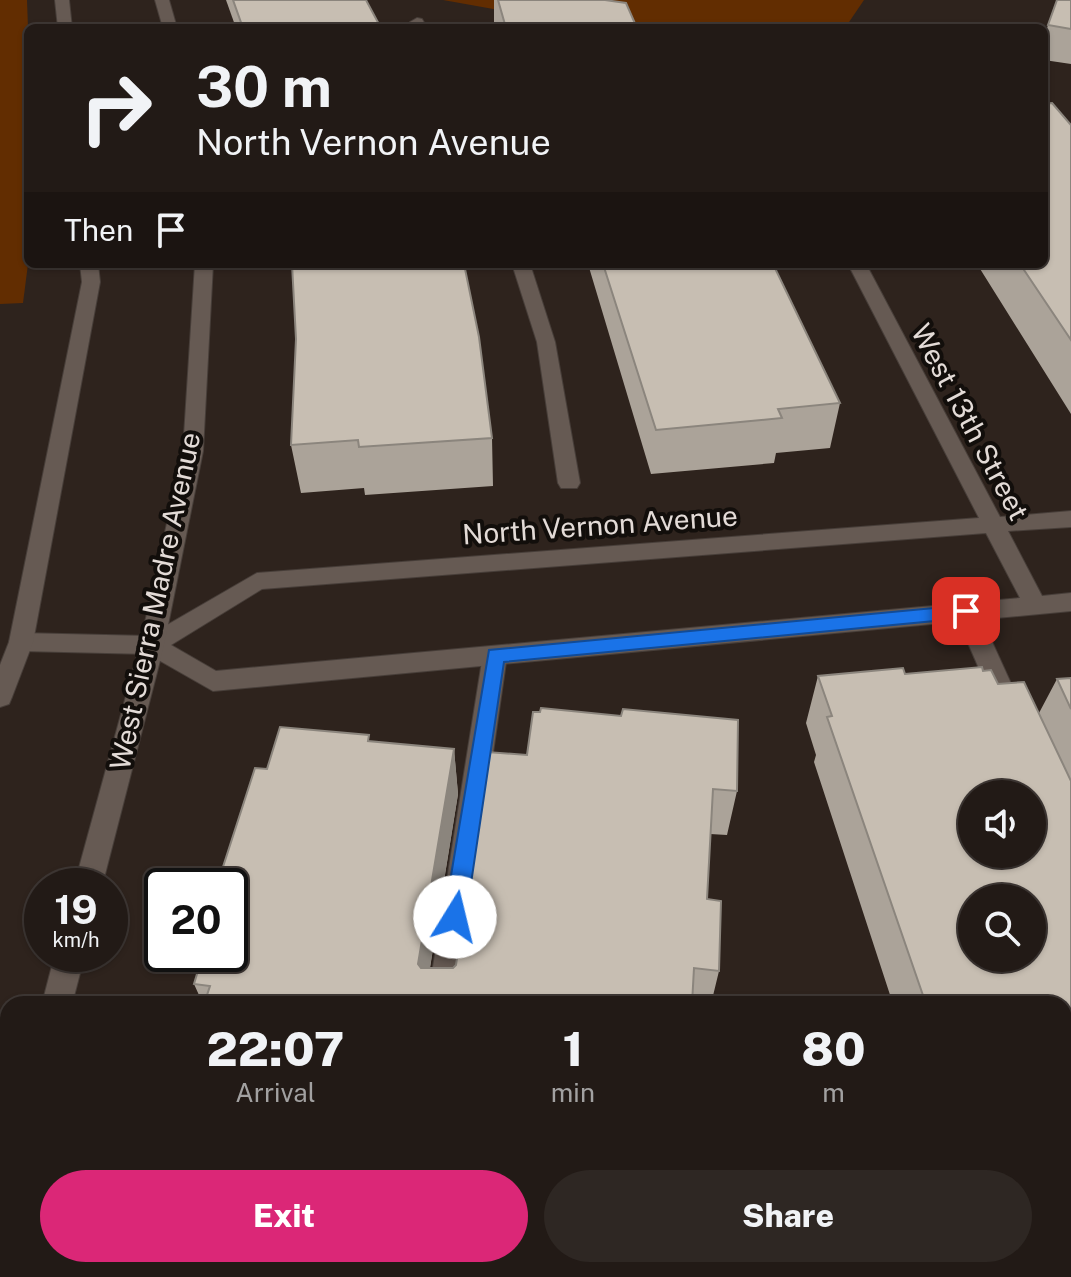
<!DOCTYPE html>
<html lang="en">
<head>
<meta charset="utf-8">
<style>
  :root { --surface:#221a16; --page:#2e2723; --text:#f1f3f6; --muted:#a2a1a1; --line:#3f3835; --accent:#db2777 }
  body { margin:0; font-family:"Public Sans",sans-serif; background:var(--page); color:var(--text); height:100vh; display:flex; flex-direction:column; font-size:30px; white-space:nowrap }
  * { box-sizing:border-box; margin:0 }
  p { font-size:26px; color:var(--muted) }
  .icon { flex:none; width:44px; height:44px; fill:none; stroke:currentColor; stroke-width:2; stroke-linecap:round; stroke-linejoin:round }
  .map { position:relative; flex:1; overflow:hidden }
  .side { position:absolute; left:0px; top:996px; width:1072px; height:282px; display:flex; flex-direction:column; background:var(--surface); border-radius:24px 24px 0 0; box-shadow:0 2px 6px #0004,0 0 0 2px var(--line) }
  .side>* { flex:none }
  .guide { position:absolute; left:24px; top:24px; width:1024px; height:244px; border-radius:12px; box-shadow:0 2px 6px #0004,0 0 0 2px var(--line); background:#221a16; color:var(--text); overflow:hidden }
  .controls { position:absolute; left:958px; top:780px; display:grid; gap:16px }
  .controls a { display:grid; place-items:center; width:88px; height:88px; border-radius:50%; background:var(--surface); box-shadow:0 2px 6px #0004,0 0 0 2px var(--line); font-size:40px }
  .speed { position:absolute; left:24px; top:868px; display:flex; gap:16px; font-size:40px; font-weight:700; text-align:center }
  .speed>* { display:grid; place-content:center; width:104px; height:104px; border-radius:50%; background:var(--surface); box-shadow:0 2px 6px #0004,0 0 0 2px var(--line); line-height:1 }
  .speed small { font-size:20px; font-weight:400 }
  .speed .limit { border:4px solid #111; border-radius:12px; background:#fff; color:#111 }
  .pin { position:absolute; display:grid; place-items:center; width:68px; height:68px; color:#fff; margin:-34px; border-radius:16px; box-shadow:0 4px 12px #0006 }
  .me { position:absolute; width:88px; margin:-44px; rotate:9deg; stroke-linejoin:round; filter:drop-shadow(0 0 6px #0008) }
  .turn { display:flex; align-items:center; gap:28px; height:168px; padding:0 40px; font-size:36px }
  .turn .icon { width:104px; height:104px; stroke-width:2.5 }
  .turn b { display:block; font-size:56px; line-height:68px }
  .then { display:flex; align-items:center; height:76px; padding:0 40px; background:#0003; gap:16px; font-size:30px }
  .eta { display:flex; justify-content:space-evenly; align-items:center; height:136px; text-align:center }
  .eta b { font-size:48px; font-weight:800; line-height:56px }
  .action { display:flex; gap:16px; margin-top:auto; padding:16px 40px }
  .action a { flex:1; height:92px; border-radius:48px; background:var(--accent); color:#fff; font-size:32px; font-weight:800; line-height:92px; text-align:center }
  .action a+a { background:var(--page); color:var(--text) }
  .map>svg:first-child { display:block }
</style>
</head>
<body>
<div class="map">
<svg width="1071" height="1277" viewBox="0 0 1071 1277">
  <rect width="100%" height="100%" fill="#2e231d"/>
  <g fill="#622d01">
    <path d="M0 0H27L28 28V264L23 303 0 304Z"/>
    <path d="M443 0H864L845 28H600Z"/>
  </g>
  <g fill="none" stroke-linecap="round" stroke-linejoin="round">
    <defs>
      <g id="service">
        <path d="M417 18 422 19 427 28H413L410 22Z"/>
        <path d="M512 264H530L555 342 580 483 577 488H561L558 483 537 342Z"/>
        <path d="M966 602 974 605 978 611 1024 712 1020 719 1011 722 1002 719 998 712 954 611 958 605Z"/>
        <path d="M495 646 504 648 507 655 457 1004H427L483 655 486 648Z"/>
      </g>
      <path id="minor" d="M848 264H866L1000 517 1071 511V527L1008 531 1042 596 1071 593V611L213 691 148 654 21 651 12 648 9 642 12 636 21 633 148 636 257 573 979 518ZM986 533 1020 598 216 671 171 645 262 589Z"/>
      <g id="tertiary">
        <path d="M55 0H69L72 28H58Z"/>
        <path d="M155 0H169L177 28H163Z"/>
        <path d="M80 264H98L100 282 33 642 12 697 9 704 0 707V665L9 642 82 282Z"/>
        <path d="M195 264H213L203 451 164 645 102 886H74L140 645 183 451Z"/>
        <path d="M55 954H85L72 1004H42Z"/>
        <path d="M8 1124V1174L0 1177V1127Z"/>
      </g>
    </defs>
    <use href="#service" stroke="#473e39" stroke-width="2"/>
    <use href="#minor" stroke="#473e39" stroke-width="2"/>
    <use href="#tertiary" stroke="#473e39" stroke-width="2"/>
    <use href="#service" fill="#665a53" fill-rule="evenodd"/>
    <use href="#minor" fill="#665a53" fill-rule="evenodd"/>
    <use href="#tertiary" fill="#665a53" fill-rule="evenodd"/>
  </g>
  <g fill="#aba399">
    <path d="M226 0H366L381 28H236Z"/>
    <path d="M494 0H605L637 28H496L494 22Z"/>
    <path d="M1071 0V64L1044 60V38L1048 25Z"/>
    <path d="M1071 125V414L977 264H1044Z"/>
    <path d="M588 264H773L840 403 830 448 776 453 774 463 651 474Z"/>
    <path d="M296 339 492 438 493 486 365 495 364 488 301 493 291 445Z"/>
    <path d="M983 671 998 684 1039 713 1057 679 1071 678V1166L1064 1173V1004H893L814 762 816 755 806 723 818 676Z"/>
    <path d="M370 741 454 749 458 794 430 968H453L456 965 487 752 737 791 727 835 710 834 707 899 719 971 711 1004H203L194 984 226 881 222 870Z"/>
  </g>
  <path fill="#8b857d" d="M454 749 458 794 424 1004 418 964Z"/>
  <g fill="#c7beb2" stroke="#8b857d" stroke-width="2" fill-rule="evenodd">
    <path d="M233 0H366L381 28H243Z"/>
    <path d="M498 0H605L626 3 637 28H506Z"/>
    <path d="M1057 0H1071V29L1048 25Z"/>
    <path d="M1052 103 1071 125V340L1020 264H1044V104Z"/>
    <path d="M292 264H464L479 337 492 438 359 447 358 440 291 445 296 339Z"/>
    <path d="M603 264H773L840 403 778 409 782 418 656 430Z"/>
    <path d="M982 667 983 671 991 670 998 684 1024 682 1071 781V1143L1064 1144V1004H926L827 717 832 716 818 676 903 668 905 674ZM972 794H1032V854H972ZM972 898H1032V958H972Z"/>
    <path d="M1071 678V709L1057 679Z"/>
    <path d="M541 708 621 716 623 709 738 720 737 791 713 789 707 899 721 901 719 971 694 968 692 1004H204L210 986 194 984 203 954H230V886H224L229 870H222L255 768 267 769 280 727 369 735 368 741 454 749 418 964 421 968H453L456 965 487 752 527 755 533 712H540Z"/>
    <path d="M104 1270H714V1277H101Z"/>
  </g>
  <path fill="#1a73e8" stroke="#114b97" stroke-width="2" d="M966 605 975 611 966 618 504 662 466 917 463 924 455 927 447 924 444 917 489 650Z"/>
  <g text-anchor="middle" stroke-width="8" stroke-linejoin="round" paint-order="stroke">
    <g font-size="28" fill="#e3dbd7" stroke="#120e0b">
      <text transform="translate(970 422) rotate(62)" y="10">West 13th Street</text>
      <text transform="translate(600 525) rotate(-4)" y="10">North Vernon Avenue</text>
      <text transform="translate(155 601) rotate(-78)" y="10">West Sierra Madre Avenue</text>
    </g>
  </g>
</svg>
<div class="controls">
<a><svg class="icon" aria-label="sound" viewBox="0 0 24 24"><path d="M4 9h4l5-4v14l-5-4H4zM17 9q2 3 0 6"/></svg></a>
<a><svg class="icon" aria-label="search" viewBox="0 0 24 24"><circle cx="10" cy="10" r="6"/><path d="M15 15l6 6"/></svg></a>
</div>
<div class="speed"><div>19<small>km/h</small></div><div class="limit">20</div></div>
<div class="pin" style="left:966px;top:611px;background:#d93025"><svg class="icon" aria-label="arrive" viewBox="0 0 24 24"><path d="M6 21V4h12l-3 4 3 4H6"/></svg></div>
<svg class="me" style="left:455px;top:917px" viewBox="-20 -20 40 40"><circle r="19" fill="#fff"/><path d="M0-13L10 11 0 6-10 11z" fill="#1a73e8"/></svg>
<div class="guide">
<div class="turn"><svg class="icon" aria-label="right" viewBox="0 0 24 24"><path d="M7 20v-9h11M14 6l5 5-5 5"/></svg><div><b>30 m</b>North Vernon Avenue</div></div>
<div class="then">Then<svg class="icon" aria-label="arrive" viewBox="0 0 24 24"><path d="M6 21V4h12l-3 4 3 4H6"/></svg></div>
</div>
<section class="side">
<div class="eta">
<div><b>22:07</b><p>Arrival</p></div>
<div><b>1</b><p>min</p></div>
<div><b>80</b><p>m</p></div>
</div>
<div class="action"><a>Exit</a><a>Share</a></div>
</section>
</div>
</body>
</html>
